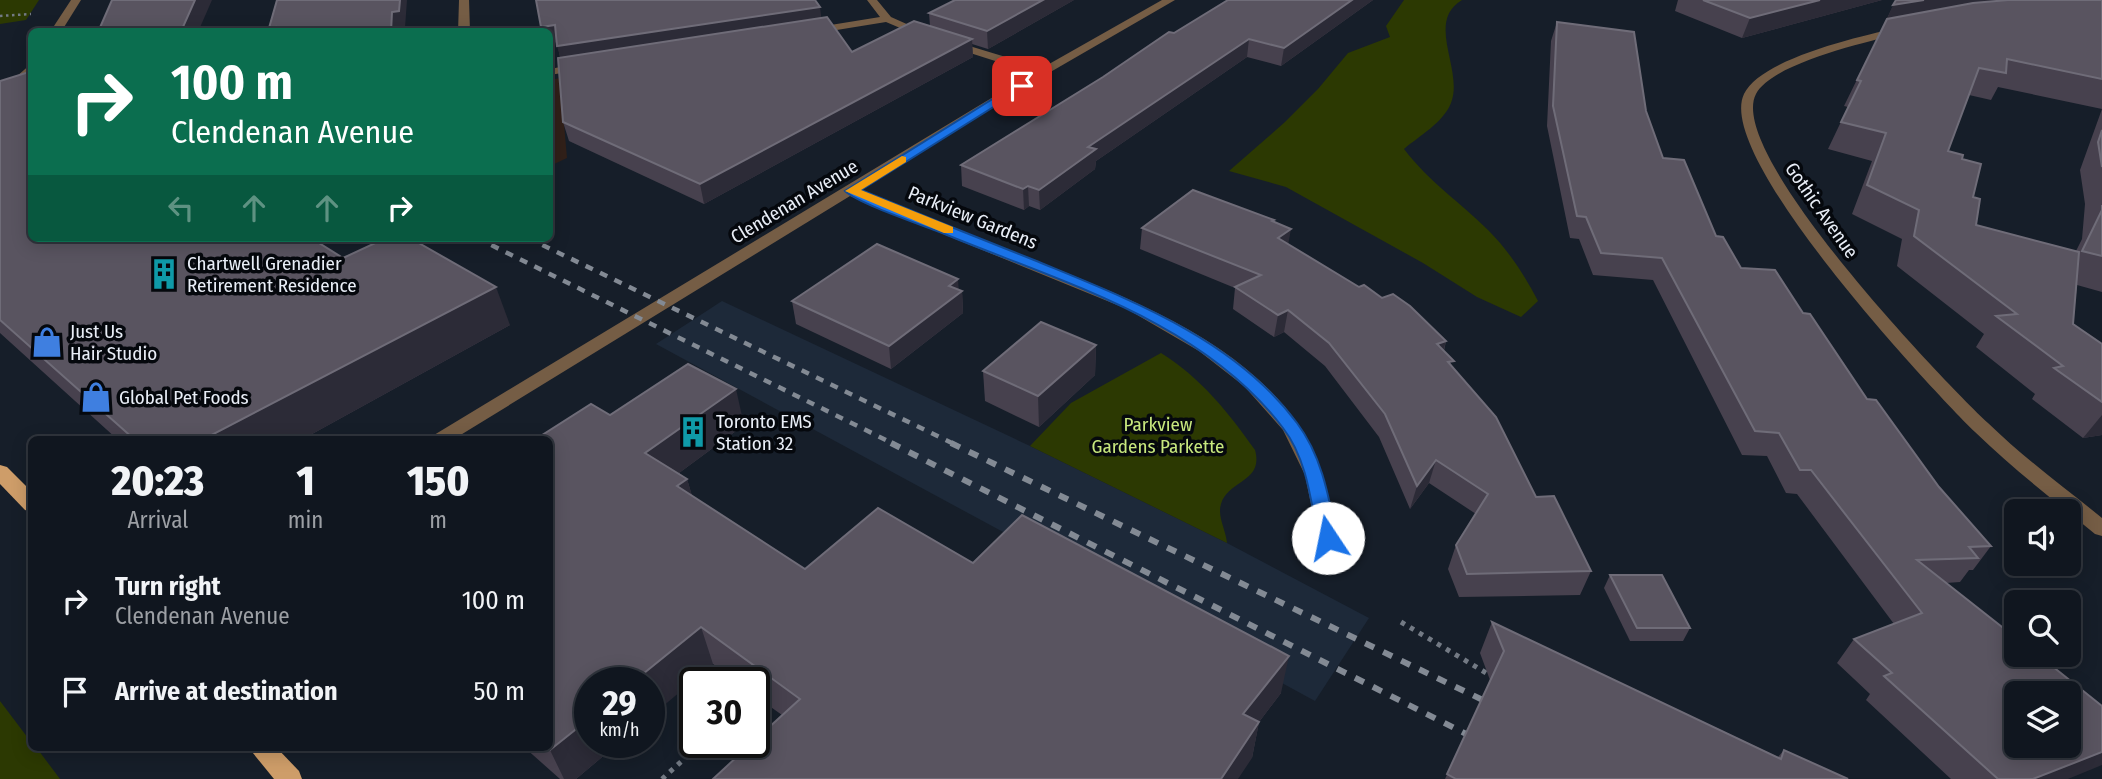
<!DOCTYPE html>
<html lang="en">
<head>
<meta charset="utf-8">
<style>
  :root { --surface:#10161f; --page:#1e232c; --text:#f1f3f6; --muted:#9c9fa4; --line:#30353d }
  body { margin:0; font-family:"Fira Sans Condensed",sans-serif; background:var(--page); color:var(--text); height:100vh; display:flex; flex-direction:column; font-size:26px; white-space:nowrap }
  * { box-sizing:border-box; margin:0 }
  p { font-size:23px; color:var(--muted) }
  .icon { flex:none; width:38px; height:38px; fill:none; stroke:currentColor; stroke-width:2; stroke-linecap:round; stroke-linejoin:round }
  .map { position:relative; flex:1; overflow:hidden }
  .side { position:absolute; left:28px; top:436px; width:525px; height:315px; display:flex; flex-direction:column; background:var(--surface); border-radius:10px; box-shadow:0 4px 18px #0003,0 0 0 2px var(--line) }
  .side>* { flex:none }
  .top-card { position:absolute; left:28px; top:28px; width:525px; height:214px; border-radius:10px; box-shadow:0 4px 18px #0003,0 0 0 2px var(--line); background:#0b6e4f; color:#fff; overflow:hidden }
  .fabs { position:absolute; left:2004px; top:499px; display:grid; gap:14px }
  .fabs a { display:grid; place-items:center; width:77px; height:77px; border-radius:10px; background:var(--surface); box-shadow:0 4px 18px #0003,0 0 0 2px var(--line); font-size:35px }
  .speed { position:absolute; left:574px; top:667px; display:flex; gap:14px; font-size:35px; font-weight:700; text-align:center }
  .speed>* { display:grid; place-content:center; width:91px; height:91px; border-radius:50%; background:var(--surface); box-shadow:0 4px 18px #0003,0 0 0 2px var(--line); line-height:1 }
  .speed small { font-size:18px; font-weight:400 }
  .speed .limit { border:4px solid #111; border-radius:10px; background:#fff; color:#111 }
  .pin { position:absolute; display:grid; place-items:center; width:60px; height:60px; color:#fff; margin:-30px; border-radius:14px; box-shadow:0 4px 10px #0006 }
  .me { position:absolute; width:77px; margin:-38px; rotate:349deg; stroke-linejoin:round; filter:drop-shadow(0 0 5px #0008) }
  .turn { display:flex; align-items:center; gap:24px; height:147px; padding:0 28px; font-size:32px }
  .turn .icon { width:91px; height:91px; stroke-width:2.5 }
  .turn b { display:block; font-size:49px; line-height:60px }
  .lanes { display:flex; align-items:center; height:66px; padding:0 28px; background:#0003; justify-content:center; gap:35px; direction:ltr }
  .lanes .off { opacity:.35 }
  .eta { display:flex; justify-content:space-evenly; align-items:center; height:119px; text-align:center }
  .eta b { font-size:42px; font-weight:800; line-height:49px }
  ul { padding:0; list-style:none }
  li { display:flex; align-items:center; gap:21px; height:91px; padding:0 28px }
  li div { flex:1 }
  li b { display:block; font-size:26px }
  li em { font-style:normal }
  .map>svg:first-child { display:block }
</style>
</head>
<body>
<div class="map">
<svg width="2102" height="779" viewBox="0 0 2102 779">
  <rect width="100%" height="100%" fill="#161e29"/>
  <path fill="#1d2939" d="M722 301 1030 446 1227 543 1369 618 1315 701 656 344Z"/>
  <path fill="#312019" d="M560 78 567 158 550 166V80Z"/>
  <g fill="#2c3902">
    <path d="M0 0H39L26 20 0 24Z"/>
    <path d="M1404 0H1462C1425 22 1464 70 1451 103 1443 123 1419 136 1404 149 1430 183 1459 201 1489 231 1509 251 1525 276 1538 301L1521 317 1477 297 1423 263 1286 187 1229 171 1285 122 1318 89 1348 53 1390 37 1386 26Z"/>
    <path d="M1161 353C1201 378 1228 412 1255 450 1264 482 1228 480 1221 504 1217 516 1226 530 1227 543L1030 446 1071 403Z"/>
    <path d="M0 701 31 742 32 747H36L60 779H0Z"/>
  </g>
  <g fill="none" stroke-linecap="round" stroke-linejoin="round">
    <path stroke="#737a84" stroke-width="2.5" stroke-dasharray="2.5 3.5" stroke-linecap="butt" d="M0 16 31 14"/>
    <g stroke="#737a84" stroke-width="5" stroke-dasharray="4.5 6" stroke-linecap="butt">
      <path d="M1401 622 1493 677"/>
      <path d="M662 779 703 742"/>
    </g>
    <g fill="#755d45" fill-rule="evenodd">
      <path d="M71 0H81L61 32H50Z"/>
      <path d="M459 0H469L470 32H458Z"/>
      <path d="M867 0H877L891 17 929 34 919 36 886 22 812 34 806 31 812 28 880 17Z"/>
      <path d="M1162 0H1175L1047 74 860 190C917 213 974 236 1032 259 1125 297 1238 338 1298 424 1322 458 1329 498 1338 538L1335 543 1328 545 1321 543 1318 538 1305 475 1283 430 1244 386 1199 351 1127 309 850 196 454 439H432L434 435 1033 73 945 45V41H953L1042 68Z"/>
      <path d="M1902 27 1906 28V32C1872 41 1773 62 1756 94 1725 153 1943 381 1988 423 2024 458 2064 487 2102 518V536L2095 534C2055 501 2013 469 1975 432 1928 386 1714 156 1744 94 1761 58 1865 35 1902 27Z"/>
      <path d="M32 63C32 81 17 94 0 101V91Z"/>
      <path d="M581 63 587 67 585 69 550 75V69Z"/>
    </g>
    <g fill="#ce9d69" fill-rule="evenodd">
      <path d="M0 465 7 467 32 492V512L25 510 0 484Z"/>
      <path d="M248 747H276L299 771 302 779H274Z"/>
    </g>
    <g stroke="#838a94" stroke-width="4.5" stroke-dasharray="8 8" stroke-linecap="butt">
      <path d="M477 238 894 444"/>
      <path d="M528 238 954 444"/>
    </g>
    <g stroke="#838a94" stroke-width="6" stroke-dasharray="10 10" stroke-linecap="butt">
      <path d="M891 443 1478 740"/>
      <path d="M951 443 1491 704"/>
    </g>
  </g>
  <g fill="#47414e">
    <path d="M1074 0 988 49 972 44 973 57 704 204 569 141 563 122 560 57 557 42 550 43V32L821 18 852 52 930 26 929 13Z"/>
    <path d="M1228 0H1373L1281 66 1247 57 1096 161 1095 169 1040 210 1029 206 1024 210 962 186 961 165Z"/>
    <path d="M1678 0H1882L1742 38 1675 11Z"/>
    <path d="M1896 0H2102V109L1998 87 1991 100 1969 95 1948 151 1962 159 1973 197 1976 225 2076 251 2082 239 2085 204 2080 170 2102 109V292L2077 285 2073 324 2102 344V435L2083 438 2032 399 2035 394 1976 347 1984 334 1897 266 1902 239 1852 214 1872 161 1828 149 1848 107 1844 106Z"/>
    <path d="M1557 22 1646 111 1663 158 1716 236 1741 268 1803 313 1867 399 1939 487 1991 546 1973 570H1969L1960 582 1946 583 2068 779H1951L1866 700 1870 694 1837 663 1854 639 1894 624 1797 494 1786 493 1767 456 1742 455 1653 280 1593 275 1579 239 1570 238 1547 126 1551 41Z"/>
    <path d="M0 81 343 258 510 325 303 439H117L0 333Z"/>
    <path d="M1274 220V222L1288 244 1359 287 1382 298 1446 341 1444 351 1452 366 1536 497 1591 571 1580 595 1459 597 1448 569 1456 545 1476 514 1429 483 1410 509 1379 437 1325 366 1284 332 1274 337 1233 309 1235 288 1140 249 1142 228Z"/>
    <path d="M959 290 962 291 963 313 891 369 796 324 792 301Z"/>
    <path d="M1096 345 1095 375 1039 427 985 401 983 371Z"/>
    <path d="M610 415 744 425 679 473 687 479 692 496 805 569 973 563 1281 693 1259 722 1252 758 782 715 754 695V682H737L713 664 590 742H620L576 779H560L524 747H550Z"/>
    <path d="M1610 575 1690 628 1683 641H1630L1604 588Z"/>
    <path d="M1492 622 1778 757 1784 750 1848 779H1445L1490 680 1480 653Z"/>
  </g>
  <g fill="#2c2b37">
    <path d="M195 0H212L198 32H170Z"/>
    <path d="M400 0H407L405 28 398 29V32H391L392 12Z"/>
    <path d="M1043 0H1074L988 49 987 31Z"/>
    <path d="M1352 0H1373L1281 66 1284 48Z"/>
    <path d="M1820 0H1882L1742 38 1750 18Z"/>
    <path d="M1924 0H2067L1882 30 1893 5Z"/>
    <path d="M820 7 822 23 562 63 557 46Z"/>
    <path d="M555 25 560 41 550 43V32H542L541 27Z"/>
    <path d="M972 39 973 57 704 204 700 184Z"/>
    <path d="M1249 39 1247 57 1096 161 1095 169 1040 210 1039 190 1088 147Z"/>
    <path d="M1028 186 1029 206 1024 210 1023 189Z"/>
    <path d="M1291 229 1287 251 1278 238Z"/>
    <path d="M958 279 959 293 962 291 963 313 891 369 889 346 949 286Z"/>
    <path d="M496 287 510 325 303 439H204Z"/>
    <path d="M1288 310 1284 332 1274 337 1278 315Z"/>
    <path d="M1446 341 1440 364 1437 344Z"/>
    <path d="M1096 345 1095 375 1039 427 1038 396Z"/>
    <path d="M736 389 744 425 656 490 645 453Z"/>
    <path d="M2102 415V435L2083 438Z"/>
    <path d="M1436 460 1429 483 1410 509 1417 486Z"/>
    <path d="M687 479 698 515 677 486Z"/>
    <path d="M701 627 713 664 649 718V682H633Z"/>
    <path d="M1289 656 1281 693 1237 751 1243 714Z"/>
    <path d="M590 718V742H620L576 779H564L550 750Z"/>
    <path d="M1259 722 1252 758 1238 779H1221Z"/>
    <path d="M2102 752V765L2068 779H2033Z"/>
  </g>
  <g fill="#595460" stroke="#6f6c78" stroke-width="2" fill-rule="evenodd">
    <path d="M112 0H195L183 27 170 32H98Z"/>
    <path d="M277 0H400L399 11 392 12 391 32H273L275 27 269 28Z"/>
    <path d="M536 0H815L820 7 557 46 555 25 541 27Z"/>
    <path d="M955 0H1043L987 31 929 13Z"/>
    <path d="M1228 0H1352L1284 48 1249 39 1088 147 1096 149 1039 190 1028 186 1023 189 961 165 1103 77 1169 32 1174 33Z"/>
    <path d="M1703 0H1820L1750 18Z"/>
    <path d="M1896 0H1924L1893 5Z"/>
    <path d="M2008 0H2102V79L2007 59 2006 73 1979 68 1948 151 1963 155 1962 159 1981 164 1973 197 1980 199 1976 225 2079 252 2073 324 2102 344V402L2054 368 2063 366 1996 316 2017 314 1914 236 1919 210 1867 185 1886 133 1841 122 1861 81 1857 80 1887 19 1973 3Z"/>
    <path d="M827 17 852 52 914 21 972 39 700 184 563 122 558 58Z"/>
    <path d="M1557 22 1634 32 1646 111 1663 158 1684 160 1716 236 1723 237 1741 268 1775 270 1803 313 1810 314 1867 399 1876 400 1939 487 1991 546 1969 547 1978 558 1917 560 2016 638V654H2037L2102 706V752L2033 779H1998L1884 676 1892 673 1854 639 1922 613 1811 470H1800L1779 433 1755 431 1662 258 1601 253 1586 217 1577 216 1553 106ZM2016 693H2068V746H2016Z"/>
    <path d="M32 71V238H311L343 258 386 238H410L496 287 204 439H134L0 320V81Z"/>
    <path d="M2102 130V167L2098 142Z"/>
    <path d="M1193 190 1274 220 1272 221 1291 229 1278 238 1359 287 1364 285 1382 298 1393 294 1410 306 1446 341 1437 344 1454 361 1448 362 1496 417 1536 497 1554 496 1591 571 1467 574 1456 545 1488 494 1436 460 1417 486 1385 414 1329 343 1288 310 1278 315 1235 287 1261 275 1142 228Z"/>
    <path d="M2102 205V256L2082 251 2102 210Z"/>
    <path d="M877 244 958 279 949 286 962 291 889 346 792 301Z"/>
    <path d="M1041 322 1096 345 1038 396 983 371Z"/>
    <path d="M688 364 736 389 645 453 687 479 677 486 805 569 878 508 973 563 1022 515 1289 656 1243 714 1259 722 1221 779H713L753 742H754V741L800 699 701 627 633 682H590V718L550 750 547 747H550V439H536L591 404 610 415Z"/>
    <path d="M1610 575H1662L1690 628H1637Z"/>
    <path d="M1492 622 1781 759 1784 750 1848 779H1456L1447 774 1504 651Z"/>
  </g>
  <path fill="#1a73e8" stroke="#114b97" stroke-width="2" d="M1018 83 1027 86 861 190C919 214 976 237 1034 260 1128 299 1234 338 1297 423 1322 456 1329 498 1337 538L1334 543H1321L1318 538C1311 501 1307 459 1283 428 1203 322 1064 283 947 235 925 226 859 204 845 191Z"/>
  <path fill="#f59e0b" d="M902 156 906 157V162L861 190 953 227V233H944L845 191Z"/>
  <defs>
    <symbol id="building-bare" viewBox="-9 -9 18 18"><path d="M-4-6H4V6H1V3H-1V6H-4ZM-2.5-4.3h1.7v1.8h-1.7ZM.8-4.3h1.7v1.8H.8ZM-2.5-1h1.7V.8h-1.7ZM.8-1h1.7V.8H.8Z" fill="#0f9aa8" stroke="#05080d" stroke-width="2.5" paint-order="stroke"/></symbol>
    <symbol id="shop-bare" viewBox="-9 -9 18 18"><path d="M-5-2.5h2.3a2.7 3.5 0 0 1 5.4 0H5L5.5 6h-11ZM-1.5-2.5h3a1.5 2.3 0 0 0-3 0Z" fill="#3f7fe0" stroke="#05080d" stroke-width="2.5" paint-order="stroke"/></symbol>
  </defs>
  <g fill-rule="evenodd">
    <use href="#building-bare" x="142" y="252" width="44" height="44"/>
    <use href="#shop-bare" x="25" y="320" width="44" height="44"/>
    <use href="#shop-bare" x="74" y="375" width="44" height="44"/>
    <use href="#building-bare" x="671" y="410" width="44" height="44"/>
  </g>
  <g text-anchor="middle" stroke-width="7" stroke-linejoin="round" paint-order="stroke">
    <g font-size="19" fill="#e9eef7" stroke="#05080d">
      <text transform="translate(794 201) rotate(-31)" y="7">Clendenan Avenue</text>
      <text transform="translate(1822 210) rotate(55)" y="7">Gothic Avenue</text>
      <text transform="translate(973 217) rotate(22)" y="7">Parkview Gardens</text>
    </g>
    <g font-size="19" fill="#e9eef7" stroke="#05080d" text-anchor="start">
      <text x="187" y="270">Chartwell Grenadier<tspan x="187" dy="22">Retirement Residence</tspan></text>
      <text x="70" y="338">Just Us<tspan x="70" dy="22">Hair Studio</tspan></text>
      <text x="119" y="404">Global Pet Foods</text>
      <text x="716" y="428">Toronto EMS<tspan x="716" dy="22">Station 32</tspan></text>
    </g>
    <g font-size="19" fill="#c8e87e" stroke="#05080d">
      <text x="1158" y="431">Parkview<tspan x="1158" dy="22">Gardens Parkette</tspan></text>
    </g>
  </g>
</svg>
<div class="fabs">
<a><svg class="icon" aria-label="sound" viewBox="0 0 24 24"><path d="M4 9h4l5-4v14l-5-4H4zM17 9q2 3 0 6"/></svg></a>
<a><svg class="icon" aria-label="search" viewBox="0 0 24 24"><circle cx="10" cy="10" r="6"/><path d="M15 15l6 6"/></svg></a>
<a><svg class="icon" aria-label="layers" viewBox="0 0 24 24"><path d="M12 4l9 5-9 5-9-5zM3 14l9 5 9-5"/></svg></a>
</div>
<div class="speed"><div>29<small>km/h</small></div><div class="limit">30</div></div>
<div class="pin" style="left:1022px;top:86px;background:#d93025"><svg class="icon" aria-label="arrive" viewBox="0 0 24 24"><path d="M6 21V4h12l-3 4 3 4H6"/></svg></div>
<svg class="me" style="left:1328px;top:538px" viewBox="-20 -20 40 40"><circle r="19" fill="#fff"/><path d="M0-13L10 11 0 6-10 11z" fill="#1a73e8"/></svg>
<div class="top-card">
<div class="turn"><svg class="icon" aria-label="right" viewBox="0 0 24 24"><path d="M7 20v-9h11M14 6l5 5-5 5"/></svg><div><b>100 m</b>Clendenan Avenue</div></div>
<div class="lanes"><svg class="icon off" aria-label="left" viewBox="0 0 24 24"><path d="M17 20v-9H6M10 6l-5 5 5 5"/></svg><svg class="icon off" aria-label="ahead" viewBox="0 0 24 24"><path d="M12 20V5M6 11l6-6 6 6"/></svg><svg class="icon off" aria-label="ahead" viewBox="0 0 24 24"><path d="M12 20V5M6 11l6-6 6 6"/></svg><svg class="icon" aria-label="right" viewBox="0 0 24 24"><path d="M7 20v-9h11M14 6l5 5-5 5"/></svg></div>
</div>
<section class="side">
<div class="eta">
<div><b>20:23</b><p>Arrival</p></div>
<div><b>1</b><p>min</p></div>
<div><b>150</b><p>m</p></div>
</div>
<ul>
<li><svg class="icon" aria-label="right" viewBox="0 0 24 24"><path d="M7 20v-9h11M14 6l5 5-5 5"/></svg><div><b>Turn right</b><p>Clendenan Avenue</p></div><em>100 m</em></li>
<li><svg class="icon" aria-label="arrive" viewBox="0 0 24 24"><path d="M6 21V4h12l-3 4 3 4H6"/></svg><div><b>Arrive at destination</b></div><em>50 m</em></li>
</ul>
</section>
</div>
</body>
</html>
